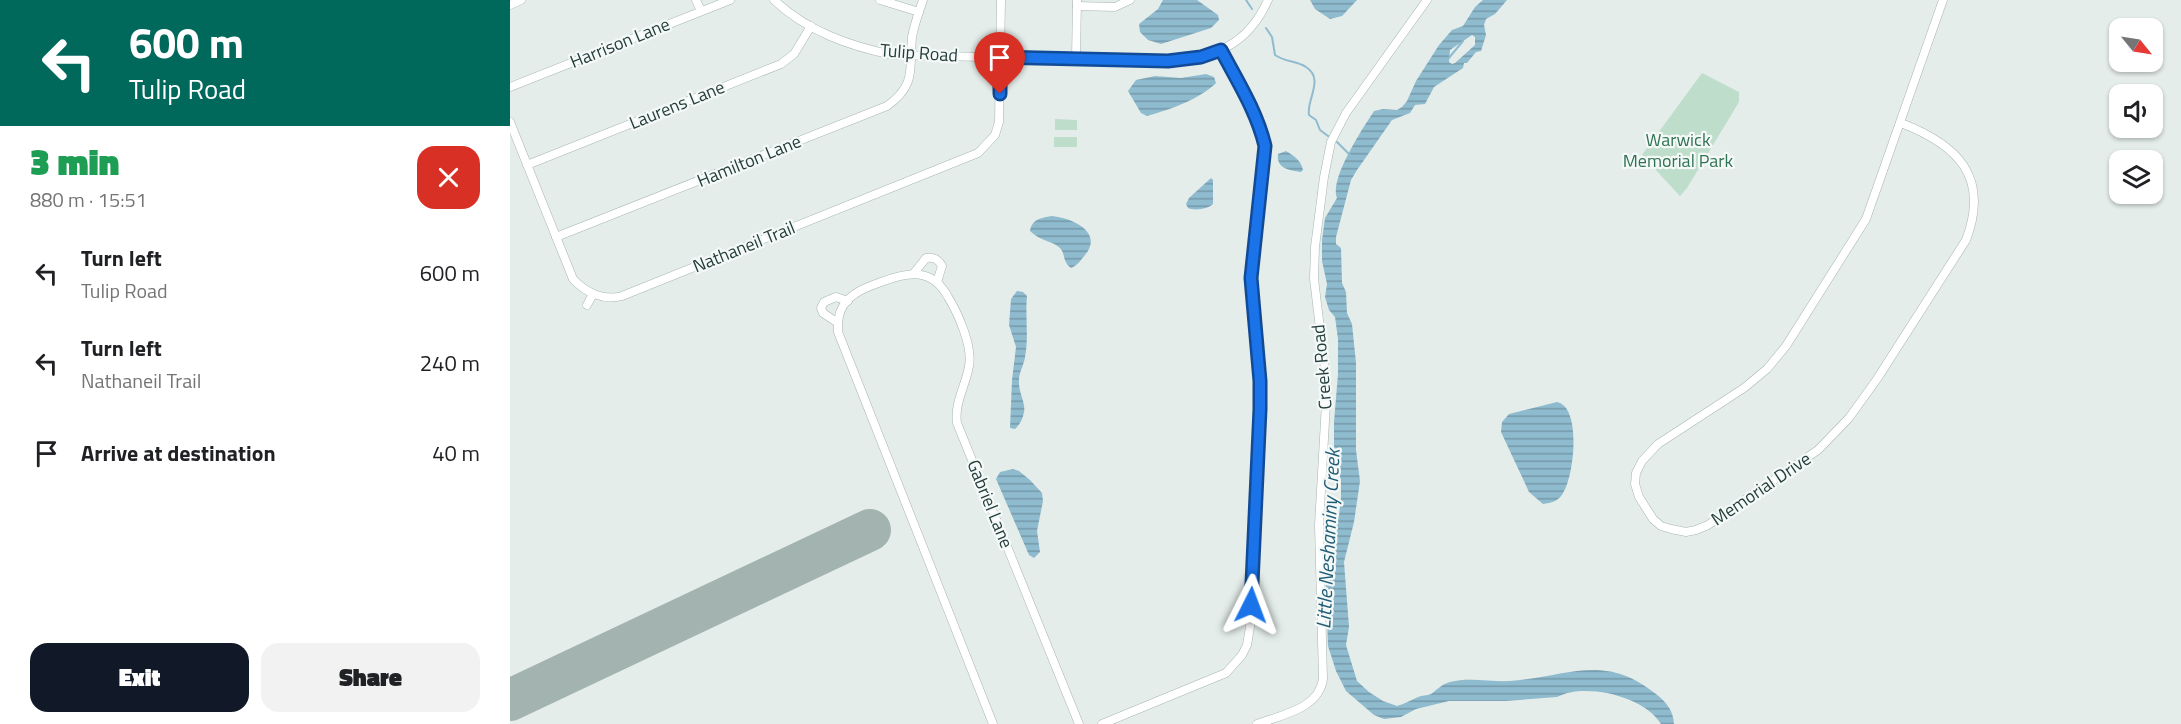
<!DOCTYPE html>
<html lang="en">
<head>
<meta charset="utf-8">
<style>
  :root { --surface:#fff; --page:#f2f2f2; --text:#202124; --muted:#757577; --accent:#111827 }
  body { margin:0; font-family:"Titillium Web",sans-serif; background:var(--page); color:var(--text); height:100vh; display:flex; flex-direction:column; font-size:22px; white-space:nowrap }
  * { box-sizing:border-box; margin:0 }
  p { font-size:20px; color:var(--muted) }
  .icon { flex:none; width:33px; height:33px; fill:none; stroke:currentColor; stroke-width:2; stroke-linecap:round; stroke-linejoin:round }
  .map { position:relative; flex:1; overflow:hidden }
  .side { display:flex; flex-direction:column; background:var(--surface); width:510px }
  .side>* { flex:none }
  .hud { background:#00695c; color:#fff; overflow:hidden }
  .needle { width:39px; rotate:120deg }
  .controls { position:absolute; left:1599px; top:18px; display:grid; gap:12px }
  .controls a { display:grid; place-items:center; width:54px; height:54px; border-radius:12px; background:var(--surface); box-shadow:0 2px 4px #0004; font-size:30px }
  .pin { position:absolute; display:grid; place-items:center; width:51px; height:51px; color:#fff; margin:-62px -26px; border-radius:50% 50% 50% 0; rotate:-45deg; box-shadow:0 0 6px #0007 }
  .pin .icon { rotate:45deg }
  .me { position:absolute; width:66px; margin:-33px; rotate:3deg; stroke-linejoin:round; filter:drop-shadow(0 0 4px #0008) }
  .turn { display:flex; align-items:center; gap:21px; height:126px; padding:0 30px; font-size:27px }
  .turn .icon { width:78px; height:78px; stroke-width:2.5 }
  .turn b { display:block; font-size:42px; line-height:51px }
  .round { display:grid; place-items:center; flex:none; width:63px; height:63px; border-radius:18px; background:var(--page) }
  .summary { display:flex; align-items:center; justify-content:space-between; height:102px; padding:0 30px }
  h1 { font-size:36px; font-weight:800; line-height:45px; color:#1e9e55 }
  .action { display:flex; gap:12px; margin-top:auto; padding:12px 30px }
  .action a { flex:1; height:69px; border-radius:18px; background:var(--accent); color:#fff; font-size:24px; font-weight:800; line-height:69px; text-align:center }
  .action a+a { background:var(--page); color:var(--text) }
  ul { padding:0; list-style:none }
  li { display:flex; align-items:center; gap:18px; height:90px; padding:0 30px }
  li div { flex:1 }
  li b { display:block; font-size:22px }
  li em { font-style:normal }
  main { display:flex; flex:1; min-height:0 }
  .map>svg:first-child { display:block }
</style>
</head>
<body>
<main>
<section class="side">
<div class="hud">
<div class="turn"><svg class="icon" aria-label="left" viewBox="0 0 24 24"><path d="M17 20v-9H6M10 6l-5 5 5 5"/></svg><div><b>600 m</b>Tulip Road</div></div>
</div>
<div class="summary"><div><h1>3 min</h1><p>880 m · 15:51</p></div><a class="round" style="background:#d93025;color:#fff"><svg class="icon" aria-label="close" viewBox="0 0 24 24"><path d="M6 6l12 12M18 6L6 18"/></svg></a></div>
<ul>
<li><svg class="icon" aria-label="left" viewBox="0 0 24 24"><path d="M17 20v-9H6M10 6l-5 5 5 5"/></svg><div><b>Turn left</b><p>Tulip Road</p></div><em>600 m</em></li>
<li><svg class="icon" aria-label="left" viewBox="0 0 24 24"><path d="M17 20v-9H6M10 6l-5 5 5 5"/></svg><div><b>Turn left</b><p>Nathaneil Trail</p></div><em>240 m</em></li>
<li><svg class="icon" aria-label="arrive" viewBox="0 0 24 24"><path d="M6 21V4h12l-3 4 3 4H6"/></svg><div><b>Arrive at destination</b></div><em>40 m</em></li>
</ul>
<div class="action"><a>Exit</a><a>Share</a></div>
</section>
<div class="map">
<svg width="1671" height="724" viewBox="0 0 1671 724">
  <defs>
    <pattern id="water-rules" width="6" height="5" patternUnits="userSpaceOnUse" patternTransform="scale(1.5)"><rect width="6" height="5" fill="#8fbbcf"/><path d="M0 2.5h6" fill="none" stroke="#7599a9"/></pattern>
  </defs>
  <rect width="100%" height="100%" fill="#e4edea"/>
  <g fill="#beddcb">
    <path d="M1192 73 1229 92V102L1177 188 1170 196 1132 155Z"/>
    <path d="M545 119 567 120V130H545Z"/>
    <rect x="544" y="137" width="23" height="10"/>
  </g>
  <g fill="url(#water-rules)" fill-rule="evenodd">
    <path d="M653 0H687L708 15 709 20 701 28 651 44 638 40 630 32 629 24 648 9Z"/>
    <path d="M800 0H847L832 16 820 19 805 9Z"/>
    <path d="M973 0H997L985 14 976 19 974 25 976 35 971 51 966 52 957 63H954L953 68 924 87 915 104 905 105 900 113 882 120 847 170 841 180 826 237V244L831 248 832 283 836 292 837 313 842 324 846 363V450L850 481 844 522 834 562 839 627 836 645 847 681 859 692 873 701 887 706C894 704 901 700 908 697 912 695 917 696 921 694 928 689 932 684 940 682 959 677 981 682 1000 681 1057 677 1094 652 1146 694 1157 703 1163 710 1164 724H1151C1135 696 1074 682 1047 697L996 701H939L906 709 891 717 874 719 864 715 836 691 826 671 818 646 815 567 823 528 829 516 831 497V481L824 446V422L828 374V339L825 317 819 310 815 297 817 284 812 261V240L815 218 827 198C819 179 853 128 864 111L873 109 887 110 892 107 897 101 906 81 929 45 942 30 953 26 965 7ZM962 35 965 37V45L945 63 942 64 939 62 940 50Z"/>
    <path d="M696 74 704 77 706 83C690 99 659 110 637 116L631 113 618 91 626 80 645 76 671 78Z"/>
    <path d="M776 151C784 156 791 160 793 170L791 172C780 170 766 169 768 154Z"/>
    <path d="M701 178 703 180V204C698 209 685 211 678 208L676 204 679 198Z"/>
    <path d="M542 216C562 218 594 232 575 255 571 260 567 266 561 268 552 261 556 255 550 248 543 241 530 241 520 231 522 219 531 218 542 216Z"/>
    <path d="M507 291 513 292 517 296C515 316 519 337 515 357 514 365 509 372 509 380 508 392 516 403 514 412 513 419 510 424 505 429L500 428 502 380 506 347 499 325 501 299Z"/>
    <path d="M1047 402C1072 407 1064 477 1053 493 1049 501 1041 503 1033 504L1019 492 991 432 992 422 999 414Z"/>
    <path d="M503 469 509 471 520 480 532 493 533 501 527 531 530 552 524 558 519 555 486 479 490 472Z"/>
  </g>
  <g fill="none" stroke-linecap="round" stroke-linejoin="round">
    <g stroke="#8fbbcf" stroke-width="2">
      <path d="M736 0 742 9"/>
      <path d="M756 28 762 37 765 55C775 62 787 61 796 67 815 79 796 100 799 115L806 120 810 130 818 136"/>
      <path d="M938 59 953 41"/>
      <path d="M827 142 840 155"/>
    </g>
    <path stroke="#a2b3b0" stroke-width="42" d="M0 700 360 530"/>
    <defs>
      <g id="minor">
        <path d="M186 0 191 11"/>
        <path d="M264 0C297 31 339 46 383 55L658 61C705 58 738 45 758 0"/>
        <path d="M370 0 409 12"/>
        <path d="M0 5 11 0"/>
        <path d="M567 6 605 7 620 0"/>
        <path d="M566 59 567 0"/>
        <path d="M0 87 220 0"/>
        <path d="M0 122 63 279C76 293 94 301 112 296L468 153 485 135 489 122 491 0"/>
        <path d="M1391 123C1448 145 1480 177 1456 240L1367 379 1339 418 1308 450 1198 525 1186 530 1176 532 1161 529 1151 526 1143 519 1129 497 1125 484 1126 473 1132 461 1148 444 1234 388 1257 369 1276 346 1356 219 1433 0"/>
        <path d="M17 165 271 64 284 54 301 26"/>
        <path d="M46 237 377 106C407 85 399 68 402 37 404 25 409 12 413 0"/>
        <path d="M404 273 416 258C424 257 428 259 432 266L427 282"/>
        <path d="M77 305 83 294"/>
        <path d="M328 323 313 313 311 308 314 302 326 297 338 301"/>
        <path d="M483 724 328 332C328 323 328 314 333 306 342 292 357 287 371 282 398 272 422 267 438 297 448 313 463 347 459 366 456 385 444 403 447 423L569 724"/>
        <path d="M592 724 716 673 732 655 737 645 740 627 750 409V381L741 278 755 146C747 112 728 82 711 50"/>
        <path d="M747 724C771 715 809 709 813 679L809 525 817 386 804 279 805 247 814 177 821 142 836 113 917 0"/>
      </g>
    </defs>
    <use href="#minor" stroke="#a7b5b2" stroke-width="9"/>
    <use href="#minor" stroke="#fff" stroke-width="8"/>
  </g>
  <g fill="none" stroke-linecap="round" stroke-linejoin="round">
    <defs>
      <path id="route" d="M490 94V57L658 61 691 57 711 50C728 82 747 112 755 146L741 278 750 381V409L741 605"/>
    </defs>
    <use href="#route" stroke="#114b97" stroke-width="15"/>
    <use href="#route" stroke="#1a73e8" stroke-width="10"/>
  </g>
  <g text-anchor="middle" stroke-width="4.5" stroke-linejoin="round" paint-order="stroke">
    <g font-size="18" fill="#243e3b" stroke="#f4f9f8">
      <text transform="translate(110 43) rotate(-22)" y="6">Harrison Lane</text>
      <text transform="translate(409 53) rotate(4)" y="6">Tulip Road</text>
      <text transform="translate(167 105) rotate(-22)" y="6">Laurens Lane</text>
      <text transform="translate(239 161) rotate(-22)" y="6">Hamilton Lane</text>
      <text transform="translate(234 247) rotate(-22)" y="6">Nathaneil Trail</text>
      <text transform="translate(812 367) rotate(-95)" y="6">Creek Road</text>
      <text transform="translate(1251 489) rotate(-34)" y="6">Memorial Drive</text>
      <text transform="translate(480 504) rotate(68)" y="6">Gabriel Lane</text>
    </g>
    <g font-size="18" fill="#307354" stroke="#f4f9f8">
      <text x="1168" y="146">Warwick<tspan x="1168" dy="21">Memorial Park</tspan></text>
    </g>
    <g font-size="20" font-style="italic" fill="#215c77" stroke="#f4f9f8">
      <text transform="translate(818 539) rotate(-87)" y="7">Little Neshaminy Creek</text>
    </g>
  </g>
</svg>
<div class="controls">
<a><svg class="needle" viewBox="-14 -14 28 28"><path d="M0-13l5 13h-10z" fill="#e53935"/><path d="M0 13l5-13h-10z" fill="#757577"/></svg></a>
<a><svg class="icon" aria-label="sound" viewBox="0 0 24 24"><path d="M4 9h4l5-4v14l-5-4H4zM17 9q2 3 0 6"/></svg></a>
<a><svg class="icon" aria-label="layers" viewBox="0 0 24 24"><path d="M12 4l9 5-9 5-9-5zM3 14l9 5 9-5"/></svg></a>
</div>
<div class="pin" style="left:490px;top:94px;background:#d93025"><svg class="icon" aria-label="arrive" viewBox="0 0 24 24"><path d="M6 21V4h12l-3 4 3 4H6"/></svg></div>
<svg class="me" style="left:741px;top:605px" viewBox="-20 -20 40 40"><path d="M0-17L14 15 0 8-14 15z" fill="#1a73e8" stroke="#fff" stroke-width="4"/></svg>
</div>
</main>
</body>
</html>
